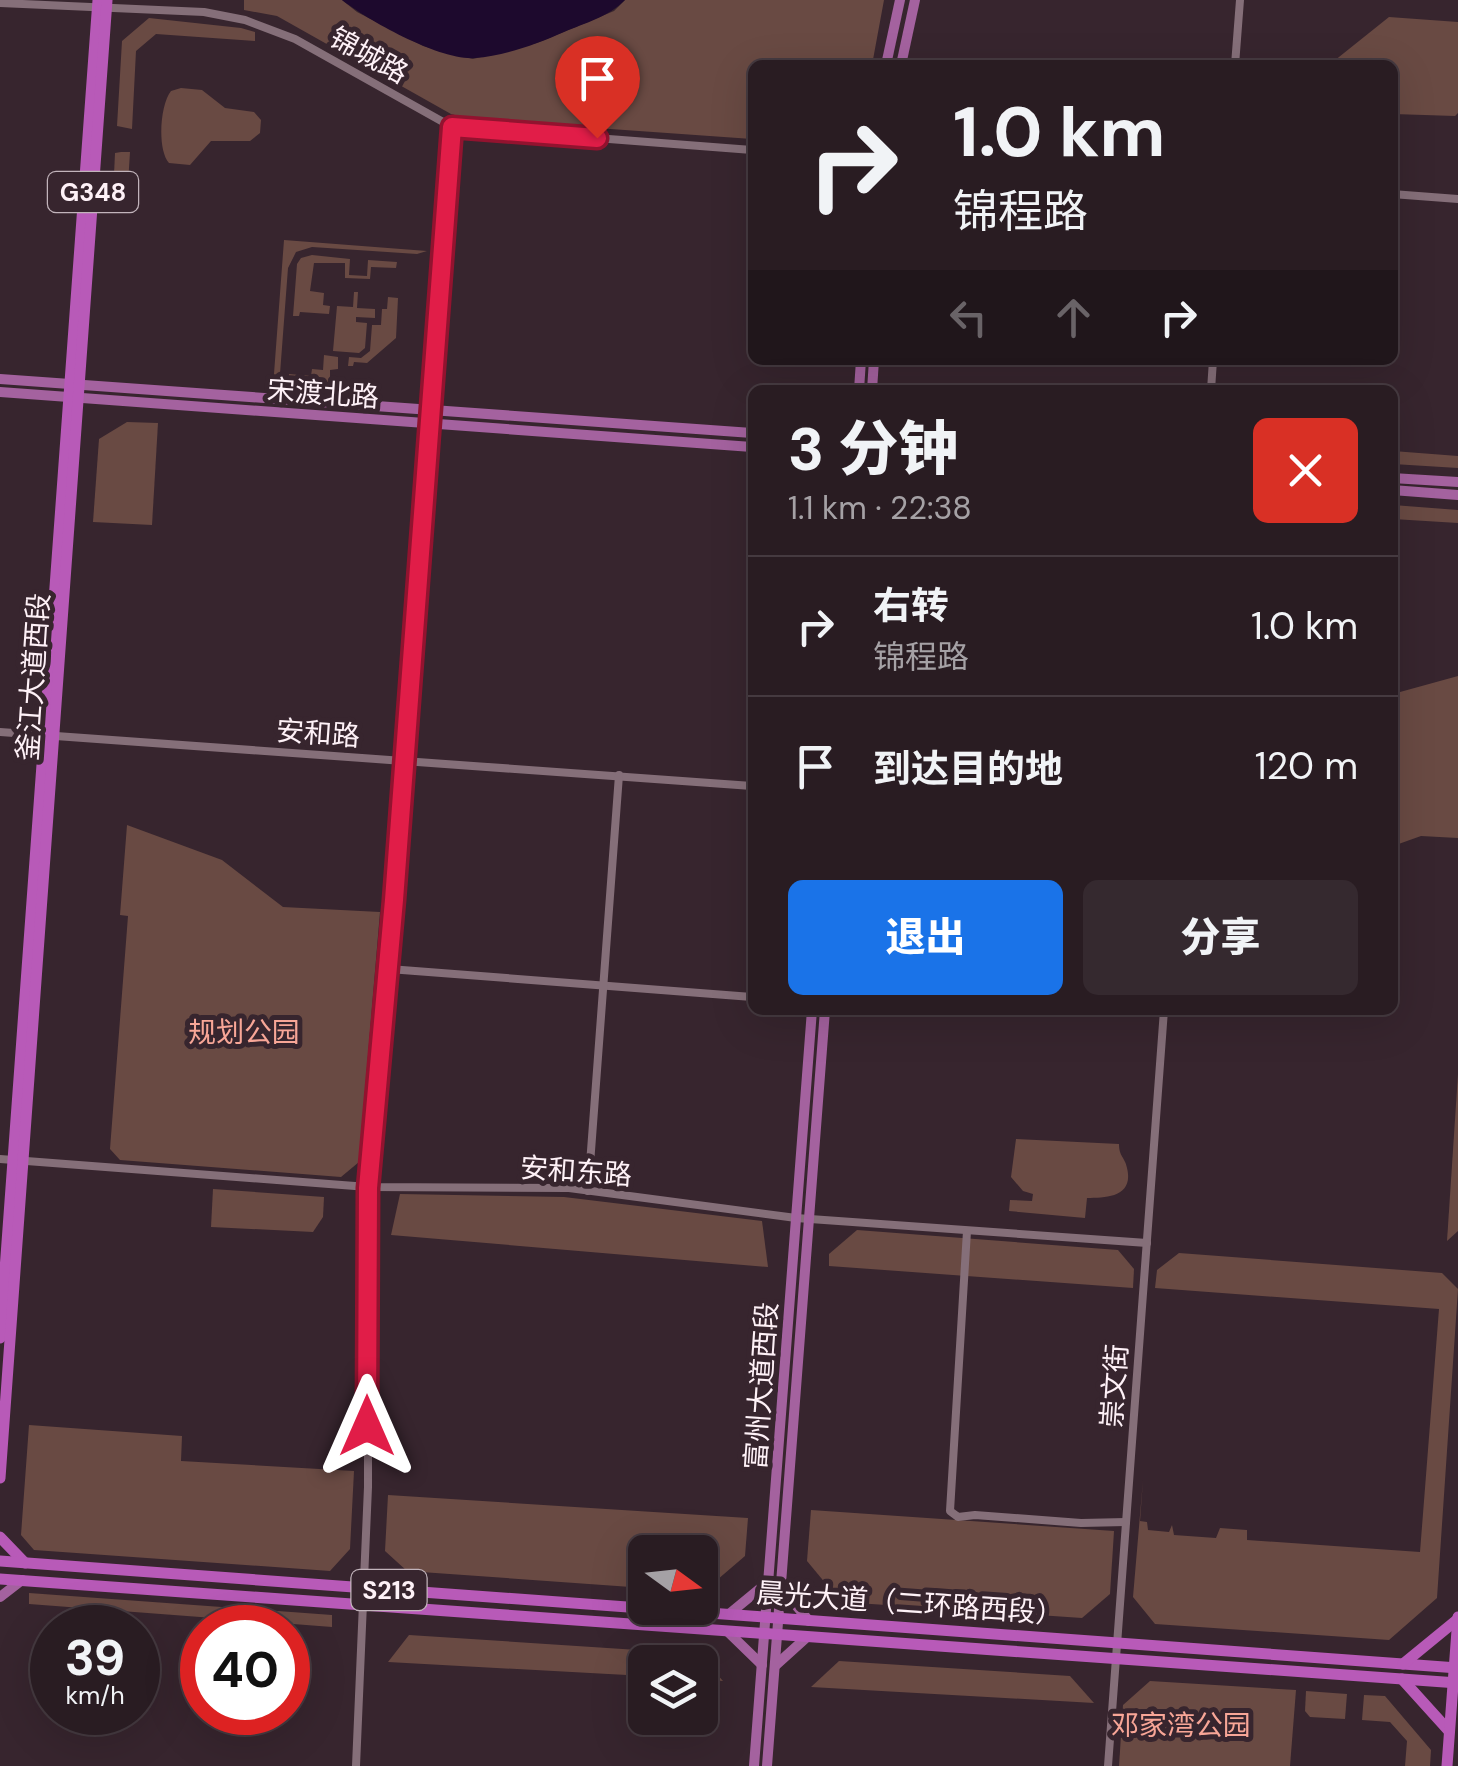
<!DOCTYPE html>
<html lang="zh">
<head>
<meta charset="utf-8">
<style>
  :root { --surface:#291c22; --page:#35292f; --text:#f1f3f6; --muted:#a5a1a5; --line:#453a40; --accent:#1a73e8 }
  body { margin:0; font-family:"DM Sans","Noto Sans SC",sans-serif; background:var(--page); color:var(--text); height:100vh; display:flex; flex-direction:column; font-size:38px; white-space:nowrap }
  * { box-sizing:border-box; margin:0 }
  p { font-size:32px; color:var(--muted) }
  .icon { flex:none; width:55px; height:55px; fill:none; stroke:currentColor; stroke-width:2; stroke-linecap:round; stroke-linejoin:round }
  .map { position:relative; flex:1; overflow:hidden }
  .drawer { position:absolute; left:748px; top:385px; width:650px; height:630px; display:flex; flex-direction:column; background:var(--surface); border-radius:15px; box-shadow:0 10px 40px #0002,0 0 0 2px var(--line) }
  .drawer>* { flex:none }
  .hud { position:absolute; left:748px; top:60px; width:650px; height:305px; border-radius:15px; box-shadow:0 10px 40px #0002,0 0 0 2px var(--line); background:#291c22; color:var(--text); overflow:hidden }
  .needle { width:65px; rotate:105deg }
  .buttons { position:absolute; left:628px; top:1535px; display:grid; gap:20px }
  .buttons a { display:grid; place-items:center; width:90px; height:90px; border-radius:15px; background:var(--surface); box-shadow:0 10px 40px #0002,0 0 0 2px var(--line); font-size:50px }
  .speed { position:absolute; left:30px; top:1605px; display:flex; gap:20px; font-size:50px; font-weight:700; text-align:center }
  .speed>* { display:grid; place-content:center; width:130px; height:130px; border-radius:50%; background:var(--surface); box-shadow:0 10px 40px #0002,0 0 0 2px var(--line); line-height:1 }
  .speed small { font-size:25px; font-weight:400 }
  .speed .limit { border:15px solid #d22; background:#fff; color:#111 }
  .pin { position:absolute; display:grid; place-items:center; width:85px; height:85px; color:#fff; margin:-102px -42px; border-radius:50% 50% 50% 0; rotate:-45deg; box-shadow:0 0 10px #0007 }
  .pin .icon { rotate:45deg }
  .me { position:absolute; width:110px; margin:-55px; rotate:0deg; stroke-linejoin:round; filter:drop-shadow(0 0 8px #0008) }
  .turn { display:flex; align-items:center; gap:35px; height:210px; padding:0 40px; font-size:45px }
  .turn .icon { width:130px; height:130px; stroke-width:2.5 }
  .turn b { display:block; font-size:70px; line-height:85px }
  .lanes { display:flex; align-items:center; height:95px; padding:0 40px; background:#0003; justify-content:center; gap:50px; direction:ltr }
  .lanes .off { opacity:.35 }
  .round { display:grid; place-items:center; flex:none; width:105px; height:105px; border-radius:15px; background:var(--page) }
  .headline { display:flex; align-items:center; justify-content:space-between; height:170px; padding:0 40px }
  h1 { font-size:60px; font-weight:800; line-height:75px }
  .button { display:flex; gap:20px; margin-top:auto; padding:20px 40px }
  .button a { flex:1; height:115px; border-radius:15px; background:var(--accent); color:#fff; font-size:40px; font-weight:800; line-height:115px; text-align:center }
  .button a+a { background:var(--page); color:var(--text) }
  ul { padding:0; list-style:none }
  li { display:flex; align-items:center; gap:30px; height:140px; padding:0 40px; border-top:2px solid var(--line) }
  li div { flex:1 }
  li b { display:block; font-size:38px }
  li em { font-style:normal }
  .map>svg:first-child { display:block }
</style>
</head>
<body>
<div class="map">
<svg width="1458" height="1766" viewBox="0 0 1458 1766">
  <rect width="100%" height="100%" fill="#37252e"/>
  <g fill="#694a43">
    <path d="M244 0H342L357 12 423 46 473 59 537 43 614 11 625 0H884L872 65H752V139L470 119 451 114 277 16 244 10Z"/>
    <path d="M1389 17 1458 22V113L1455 116 1393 114 1392 65H1329Z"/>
    <path d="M149 18 241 28 255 32V41L156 34 136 51 132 129 117 126 122 41Z"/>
    <path d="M181 88 202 90 225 108 254 112 261 120 260 133 250 141H211L190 165 169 163C157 149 160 105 171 91Z"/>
    <path d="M121 152H130L127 199 113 196 115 153Z"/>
    <path d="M284 240 427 251 417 254 312 247 296 252 288 268 279 387H273Z"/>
    <path d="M312 255 350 259 349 275 367 276 368 260 397 262 396 268 371 267 370 279 345 278V263H314L310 291 324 293 323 305 330 306 329 314 300 312 299 316H293L297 264 301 258Z"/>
    <path d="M354 292H358L357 308 375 309V318L356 317V322L367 323 365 348 359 353 333 351 337 306 353 307Z"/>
    <path d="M388 297 398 298 396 338 367 363 354 362 353 366H348L349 357 361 358 370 351 372 325H381L382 309H387Z"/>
    <path d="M324 355 338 357V369L330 370V377H336L334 388H288L289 374 311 376 312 369 323 370Z"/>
    <path d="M127 422 158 423 152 525 93 522 99 439Z"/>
    <path d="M1393 451 1458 456V468L1393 464Z"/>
    <path d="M1393 505 1458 510V523L1393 519Z"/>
    <path d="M1458 676V838L1421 836 1393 846V700L1400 692Z"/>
    <path d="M127 825 222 860 283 907 380 912 359 1162 341 1177 120 1160 110 1149 128 916 120 915Z"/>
    <path d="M1458 1074V1231L1447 1241Z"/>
    <path d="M1016 1139 1119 1144C1119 1157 1125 1157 1127 1168 1134 1197 1107 1198 1087 1198L1085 1218 1009 1211 1010 1200 1032 1201 1033 1194 1023 1191 1011 1177Z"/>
    <path d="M213 1189 324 1197 323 1217 313 1232 211 1227Z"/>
    <path d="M400 1194 564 1197 762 1221 768 1267 391 1235Z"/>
    <path d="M857 1230 1118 1250 1134 1269 1133 1288 829 1266V1254Z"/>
    <path d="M1179 1253 1442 1273 1458 1289 1437 1598 1389 1640 1155 1624 1133 1597 1143 1480 1140 1521 1147 1522 1148 1530 1169 1532 1172 1525 1174 1535 1216 1538 1220 1528 1247 1530V1540L1420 1552 1439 1309 1155 1288 1157 1270Z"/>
    <path d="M29 1425 182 1436 181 1461 354 1471 350 1549 330 1571 34 1550 21 1535Z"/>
    <path d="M388 1495 748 1518 745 1556 703 1592 700 1591V1552H645V1588L407 1571 385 1551Z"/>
    <path d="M811 1510 1114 1531 1110 1594 1082 1618 841 1602 807 1561Z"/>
    <path d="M29 1593 332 1615V1627L29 1604Z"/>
    <path d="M409 1635 699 1654 723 1681 700 1679V1662H645V1676L388 1662Z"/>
    <path d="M839 1661 1070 1676 1094 1703 811 1687Z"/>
    <path d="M1150 1681 1296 1690 1290 1766H1119L1123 1705Z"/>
    <path d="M1306 1691 1347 1694 1345 1719 1310 1717 1305 1711Z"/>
    <path d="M1364 1695 1385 1696 1431 1750 1430 1766H1405L1407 1741 1390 1722 1362 1720Z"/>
  </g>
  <path fill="#1d092d" d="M342 0H625C608 17 585 23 564 32 537 44 504 56 475 58 441 61 369 21 342 0Z"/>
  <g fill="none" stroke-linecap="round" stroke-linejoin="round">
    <g stroke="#856f79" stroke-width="8">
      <path d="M0 3 204 12 245 20 295 39 452 127 752 150"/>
      <path d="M1235 65 1240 0"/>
      <path d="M1392 194 1458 199"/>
      <path d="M1211 390 1213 360"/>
      <path d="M0 732 752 786"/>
      <path d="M389 969 752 997"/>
      <path d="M0 1159 368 1187 569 1188 796 1218 1147 1243"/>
      <path d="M588 1191 619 775"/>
      <path d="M967 1231 950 1511 958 1517 975 1515 1081 1523 1126 1522"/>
      <path d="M356 1766 368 1487V1187L389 969 452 127"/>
      <path d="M1108 1766 1164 1010"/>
    </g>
    <g stroke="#a4629f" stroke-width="10">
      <path d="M886 65 900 0"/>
      <path d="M901 65 915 0"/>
      <path d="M0 379 752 433"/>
      <path d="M859 390 861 360"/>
      <path d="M872 390 874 360"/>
      <path d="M0 392 752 447"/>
      <path d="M1392 478 1458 482"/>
      <path d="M1392 490 1458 495"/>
      <path d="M781 1587 809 1621"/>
      <path d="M0 1597 22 1580"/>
      <path d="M729 1614 768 1582"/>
      <path d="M727 1631 762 1665"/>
      <path d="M776 1665 807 1637"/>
      <path d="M754 1766 812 1010"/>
      <path d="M767 1766 825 1010"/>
    </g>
    <g stroke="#b85ab8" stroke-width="11">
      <path d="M0 1338 98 0"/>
      <path d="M0 1478 107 0"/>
      <path d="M0 1537 25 1563"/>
      <path d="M0 1561 1458 1668"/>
      <path d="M0 1579 1458 1683"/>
      <path d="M1403 1664 1458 1619"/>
      <path d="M1402 1679 1449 1731"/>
      <path d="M1447 1766 1458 1617"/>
    </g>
  </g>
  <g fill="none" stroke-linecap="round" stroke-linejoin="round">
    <defs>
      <path id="route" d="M367 1426 368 1188 394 900 452 127 597 138"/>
    </defs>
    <use href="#route" stroke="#92132f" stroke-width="25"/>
    <use href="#route" stroke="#e11d48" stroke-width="18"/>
  </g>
  <g text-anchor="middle" stroke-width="10" stroke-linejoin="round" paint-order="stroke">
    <g fill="#37252e" stroke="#c2b4bb" stroke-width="2.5">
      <rect x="48" y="172" width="90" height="40" rx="8"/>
      <rect x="351.5" y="1570" width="75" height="40" rx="8"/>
    </g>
    <g font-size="25" font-weight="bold" fill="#fef1f7">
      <text x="93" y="201">G348</text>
      <text x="389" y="1599">S213</text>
    </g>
    <g font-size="28" fill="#fef1f7" stroke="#37252e">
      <text transform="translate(369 55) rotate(29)" y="10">锦城路</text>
      <text transform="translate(323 393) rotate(4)" y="10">宋渡北路</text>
      <text transform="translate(33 677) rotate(-86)" y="10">釜江大道西段</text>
      <text transform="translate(318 733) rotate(4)" y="10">安和路</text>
      <text transform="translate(576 1171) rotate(4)" y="10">安和东路</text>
      <text transform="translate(761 1386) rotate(-86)" y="10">富州大道西段</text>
      <text transform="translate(1114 1386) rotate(-86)" y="10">崇文街</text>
      <text transform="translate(910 1603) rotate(4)" y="10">晨光大道（二环路西段）</text>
    </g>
    <g font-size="28" fill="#f8a697" stroke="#37252e">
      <text x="244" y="1042">规划公园</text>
      <text x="1181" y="1735">邓家湾公园</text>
    </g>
  </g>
</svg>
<div class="buttons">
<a><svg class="needle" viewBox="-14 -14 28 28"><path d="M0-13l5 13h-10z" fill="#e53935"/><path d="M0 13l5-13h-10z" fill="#a5a1a5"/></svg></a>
<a><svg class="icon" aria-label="layers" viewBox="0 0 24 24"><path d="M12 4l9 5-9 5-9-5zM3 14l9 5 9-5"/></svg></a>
</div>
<div class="speed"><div>39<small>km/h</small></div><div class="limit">40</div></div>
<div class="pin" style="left:597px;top:138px;background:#d93025"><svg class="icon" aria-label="arrive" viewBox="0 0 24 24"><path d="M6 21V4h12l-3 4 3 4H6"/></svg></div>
<svg class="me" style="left:367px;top:1426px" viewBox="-20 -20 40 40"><path d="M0-17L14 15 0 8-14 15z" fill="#e11d48" stroke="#fff" stroke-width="4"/></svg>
<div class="hud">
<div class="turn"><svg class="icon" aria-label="right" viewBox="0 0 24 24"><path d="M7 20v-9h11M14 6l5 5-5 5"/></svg><div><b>1.0 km</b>锦程路</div></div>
<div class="lanes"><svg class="icon off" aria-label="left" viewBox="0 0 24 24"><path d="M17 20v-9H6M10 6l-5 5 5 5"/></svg><svg class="icon off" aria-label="ahead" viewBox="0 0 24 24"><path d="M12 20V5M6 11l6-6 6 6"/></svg><svg class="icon" aria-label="right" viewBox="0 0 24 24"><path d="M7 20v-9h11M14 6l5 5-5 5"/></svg></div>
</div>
<section class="drawer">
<div class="headline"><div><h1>3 分钟</h1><p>1.1 km · 22:38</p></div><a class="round" style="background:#d93025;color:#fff"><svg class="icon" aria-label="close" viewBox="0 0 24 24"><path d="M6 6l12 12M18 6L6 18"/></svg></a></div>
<ul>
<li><svg class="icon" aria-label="right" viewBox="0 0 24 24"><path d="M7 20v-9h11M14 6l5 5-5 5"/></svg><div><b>右转</b><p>锦程路</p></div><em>1.0 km</em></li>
<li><svg class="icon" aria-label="arrive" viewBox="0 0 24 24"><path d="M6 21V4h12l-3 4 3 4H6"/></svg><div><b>到达目的地</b></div><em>120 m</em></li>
</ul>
<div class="button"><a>退出</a><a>分享</a></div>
</section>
</div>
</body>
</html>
